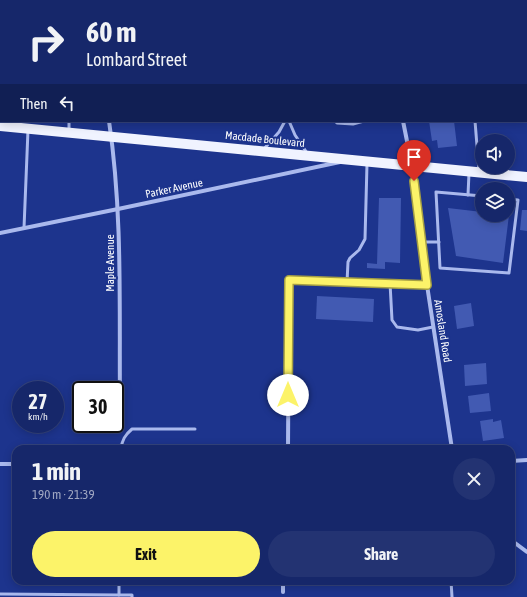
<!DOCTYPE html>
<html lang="en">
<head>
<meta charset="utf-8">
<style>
  :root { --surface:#16276a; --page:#233372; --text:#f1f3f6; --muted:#9ea5c1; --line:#35447e; --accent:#fcf369 }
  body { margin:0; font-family:"Asap Condensed",sans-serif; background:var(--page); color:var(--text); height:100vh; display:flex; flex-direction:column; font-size:15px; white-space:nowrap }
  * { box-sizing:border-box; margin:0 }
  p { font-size:13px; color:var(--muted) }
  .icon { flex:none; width:22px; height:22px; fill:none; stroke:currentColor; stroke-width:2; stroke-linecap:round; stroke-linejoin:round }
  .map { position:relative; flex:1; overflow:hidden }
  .details { position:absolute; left:12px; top:445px; width:503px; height:140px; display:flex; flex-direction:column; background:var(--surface); border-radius:12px; box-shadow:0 2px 10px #0003,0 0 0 1px var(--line) }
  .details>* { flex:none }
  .hud { position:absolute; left:0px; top:0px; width:527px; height:122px; box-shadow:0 2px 10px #0003,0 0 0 1px var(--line); background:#16276a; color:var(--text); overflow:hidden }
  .fabs { position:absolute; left:475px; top:134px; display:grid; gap:8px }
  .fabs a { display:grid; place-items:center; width:40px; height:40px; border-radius:50%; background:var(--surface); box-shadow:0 2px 10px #0003,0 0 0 1px var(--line); font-size:20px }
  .speed { position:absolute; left:12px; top:381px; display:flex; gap:8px; font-size:20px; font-weight:700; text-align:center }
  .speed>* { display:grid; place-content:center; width:52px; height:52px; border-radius:50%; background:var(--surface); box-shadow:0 2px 10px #0003,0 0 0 1px var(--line); line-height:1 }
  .speed small { font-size:10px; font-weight:400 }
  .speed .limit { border:2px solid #111; border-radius:6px; background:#fff; color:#111 }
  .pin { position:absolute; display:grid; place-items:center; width:34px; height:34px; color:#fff; margin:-41px -17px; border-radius:50% 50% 50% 0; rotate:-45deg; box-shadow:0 0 4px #0007 }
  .pin .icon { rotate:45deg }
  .me { position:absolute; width:44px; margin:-22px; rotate:0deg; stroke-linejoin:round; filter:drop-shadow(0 0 3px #0008) }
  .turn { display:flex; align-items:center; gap:14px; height:84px; padding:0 20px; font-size:18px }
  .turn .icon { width:52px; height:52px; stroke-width:2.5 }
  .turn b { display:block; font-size:28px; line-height:34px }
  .then { display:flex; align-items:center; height:38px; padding:0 20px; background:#0003; gap:8px; font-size:15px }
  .round { display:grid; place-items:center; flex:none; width:42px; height:42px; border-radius:21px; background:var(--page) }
  .head { display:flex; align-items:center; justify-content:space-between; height:68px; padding:0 20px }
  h1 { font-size:24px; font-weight:700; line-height:30px }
  .cta { display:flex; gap:8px; margin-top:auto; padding:8px 20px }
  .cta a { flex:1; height:46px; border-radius:24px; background:var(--accent); color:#111; font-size:16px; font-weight:700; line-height:46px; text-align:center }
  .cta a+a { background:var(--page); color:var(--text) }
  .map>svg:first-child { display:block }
</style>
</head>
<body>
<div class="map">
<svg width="527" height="597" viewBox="0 0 527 597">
  <rect width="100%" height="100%" fill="#1d348d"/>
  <g fill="#425ab2">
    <path d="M429 121H454L457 146 438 148 437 140 432 141Z"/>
    <path d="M379 198H401L400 263 385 262V269L367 268V263L377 264Z"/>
    <path d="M448 208 482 212V215H509L503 263 456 256Z"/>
    <path d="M522 210H527V231L520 230Z"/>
    <path d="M317 296 374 299 373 322 316 319Z"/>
    <path d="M471 303 474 326 457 329 454 306Z"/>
    <path d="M486 363 487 384 465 386 464 365Z"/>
    <path d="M489 393 491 411 470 413 468 396Z"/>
    <path d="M493 419V422L501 420 504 438 483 441 480 421Z"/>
  </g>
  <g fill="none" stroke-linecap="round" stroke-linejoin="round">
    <g stroke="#aab9ed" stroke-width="3">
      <path d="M466 0 467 1"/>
      <path d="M56 1V0"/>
      <path d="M410 1 420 0"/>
      <path d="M0 49H1"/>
      <path d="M0 81H1"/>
      <path d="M289 121 295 135 307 153"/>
      <path d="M335 121 337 123 353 124 364 121"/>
      <path d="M475 121 479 171"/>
      <path d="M69 131V121"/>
      <path d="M263 150 279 132 285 121"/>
      <path d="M468 195 469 173"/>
      <path d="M482 196 436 192 440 268 509 273 518 200 508 199"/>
      <path d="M24 228 28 130"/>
      <path d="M422 242H439"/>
      <path d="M347 282 348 262 350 258 359 250 365 239 367 164"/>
      <path d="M390 283 392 320 397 327 418 330 433 327"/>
      <path d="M121 449C122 440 125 435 132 429H195"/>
      <path d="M451 581 452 597"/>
      <path d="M0 594 119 595V581"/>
      <path d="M119 595H132V597"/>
    </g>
    <g stroke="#aab9ed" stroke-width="4">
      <path d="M91 0V1"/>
      <path d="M383 0V1"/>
      <path d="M109 121C123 215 119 311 120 406"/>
      <path d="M403 121 412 166 427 285 452 449"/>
      <path d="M0 233 118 209 340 162"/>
      <path d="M288 449 289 280 427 285"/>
      <path d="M511 461 527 460"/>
      <path d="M0 464H16"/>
      <path d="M511 540 527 552"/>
      <path d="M283 592V581"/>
    </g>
    <path stroke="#f0f3ff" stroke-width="10" d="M0 126 527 177"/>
  </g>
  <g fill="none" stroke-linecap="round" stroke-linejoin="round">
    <defs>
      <path id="route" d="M288 395 289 280 427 285 414 181"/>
    </defs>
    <use href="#route" stroke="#a49e44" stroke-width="10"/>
    <use href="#route" stroke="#fcf369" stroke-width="7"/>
  </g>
  <g text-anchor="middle" stroke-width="4" stroke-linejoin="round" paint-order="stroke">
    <g font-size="11" fill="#fff" stroke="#1d348d">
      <text transform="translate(265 139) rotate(6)" y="4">Macdade Boulevard</text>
      <text transform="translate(174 188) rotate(-12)" y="4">Parker Avenue</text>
      <text transform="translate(110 263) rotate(-90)" y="4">Maple Avenue</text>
      <text transform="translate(443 331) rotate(81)" y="4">Amosland Road</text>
    </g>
  </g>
</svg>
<div class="fabs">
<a><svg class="icon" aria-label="sound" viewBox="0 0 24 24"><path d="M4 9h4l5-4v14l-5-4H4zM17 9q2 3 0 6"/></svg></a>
<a><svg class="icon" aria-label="layers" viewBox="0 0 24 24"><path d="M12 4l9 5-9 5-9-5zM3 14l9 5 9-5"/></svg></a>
</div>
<div class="speed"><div>27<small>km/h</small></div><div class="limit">30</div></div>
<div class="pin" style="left:414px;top:181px;background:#d93025"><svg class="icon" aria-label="arrive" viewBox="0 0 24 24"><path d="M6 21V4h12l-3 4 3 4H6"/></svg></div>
<svg class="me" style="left:288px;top:395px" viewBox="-20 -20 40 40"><circle r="19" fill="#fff"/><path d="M0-13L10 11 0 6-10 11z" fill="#fcf369"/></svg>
<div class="hud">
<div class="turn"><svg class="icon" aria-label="right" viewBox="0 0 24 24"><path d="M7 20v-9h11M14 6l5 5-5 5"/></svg><div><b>60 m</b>Lombard Street</div></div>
<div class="then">Then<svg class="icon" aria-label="left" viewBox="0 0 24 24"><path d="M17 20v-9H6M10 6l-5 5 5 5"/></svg></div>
</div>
<section class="details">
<div class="head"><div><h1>1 min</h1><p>190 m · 21:39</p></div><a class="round"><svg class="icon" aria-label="close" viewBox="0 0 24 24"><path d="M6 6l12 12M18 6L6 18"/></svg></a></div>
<div class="cta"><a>Exit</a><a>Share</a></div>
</section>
</div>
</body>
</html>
